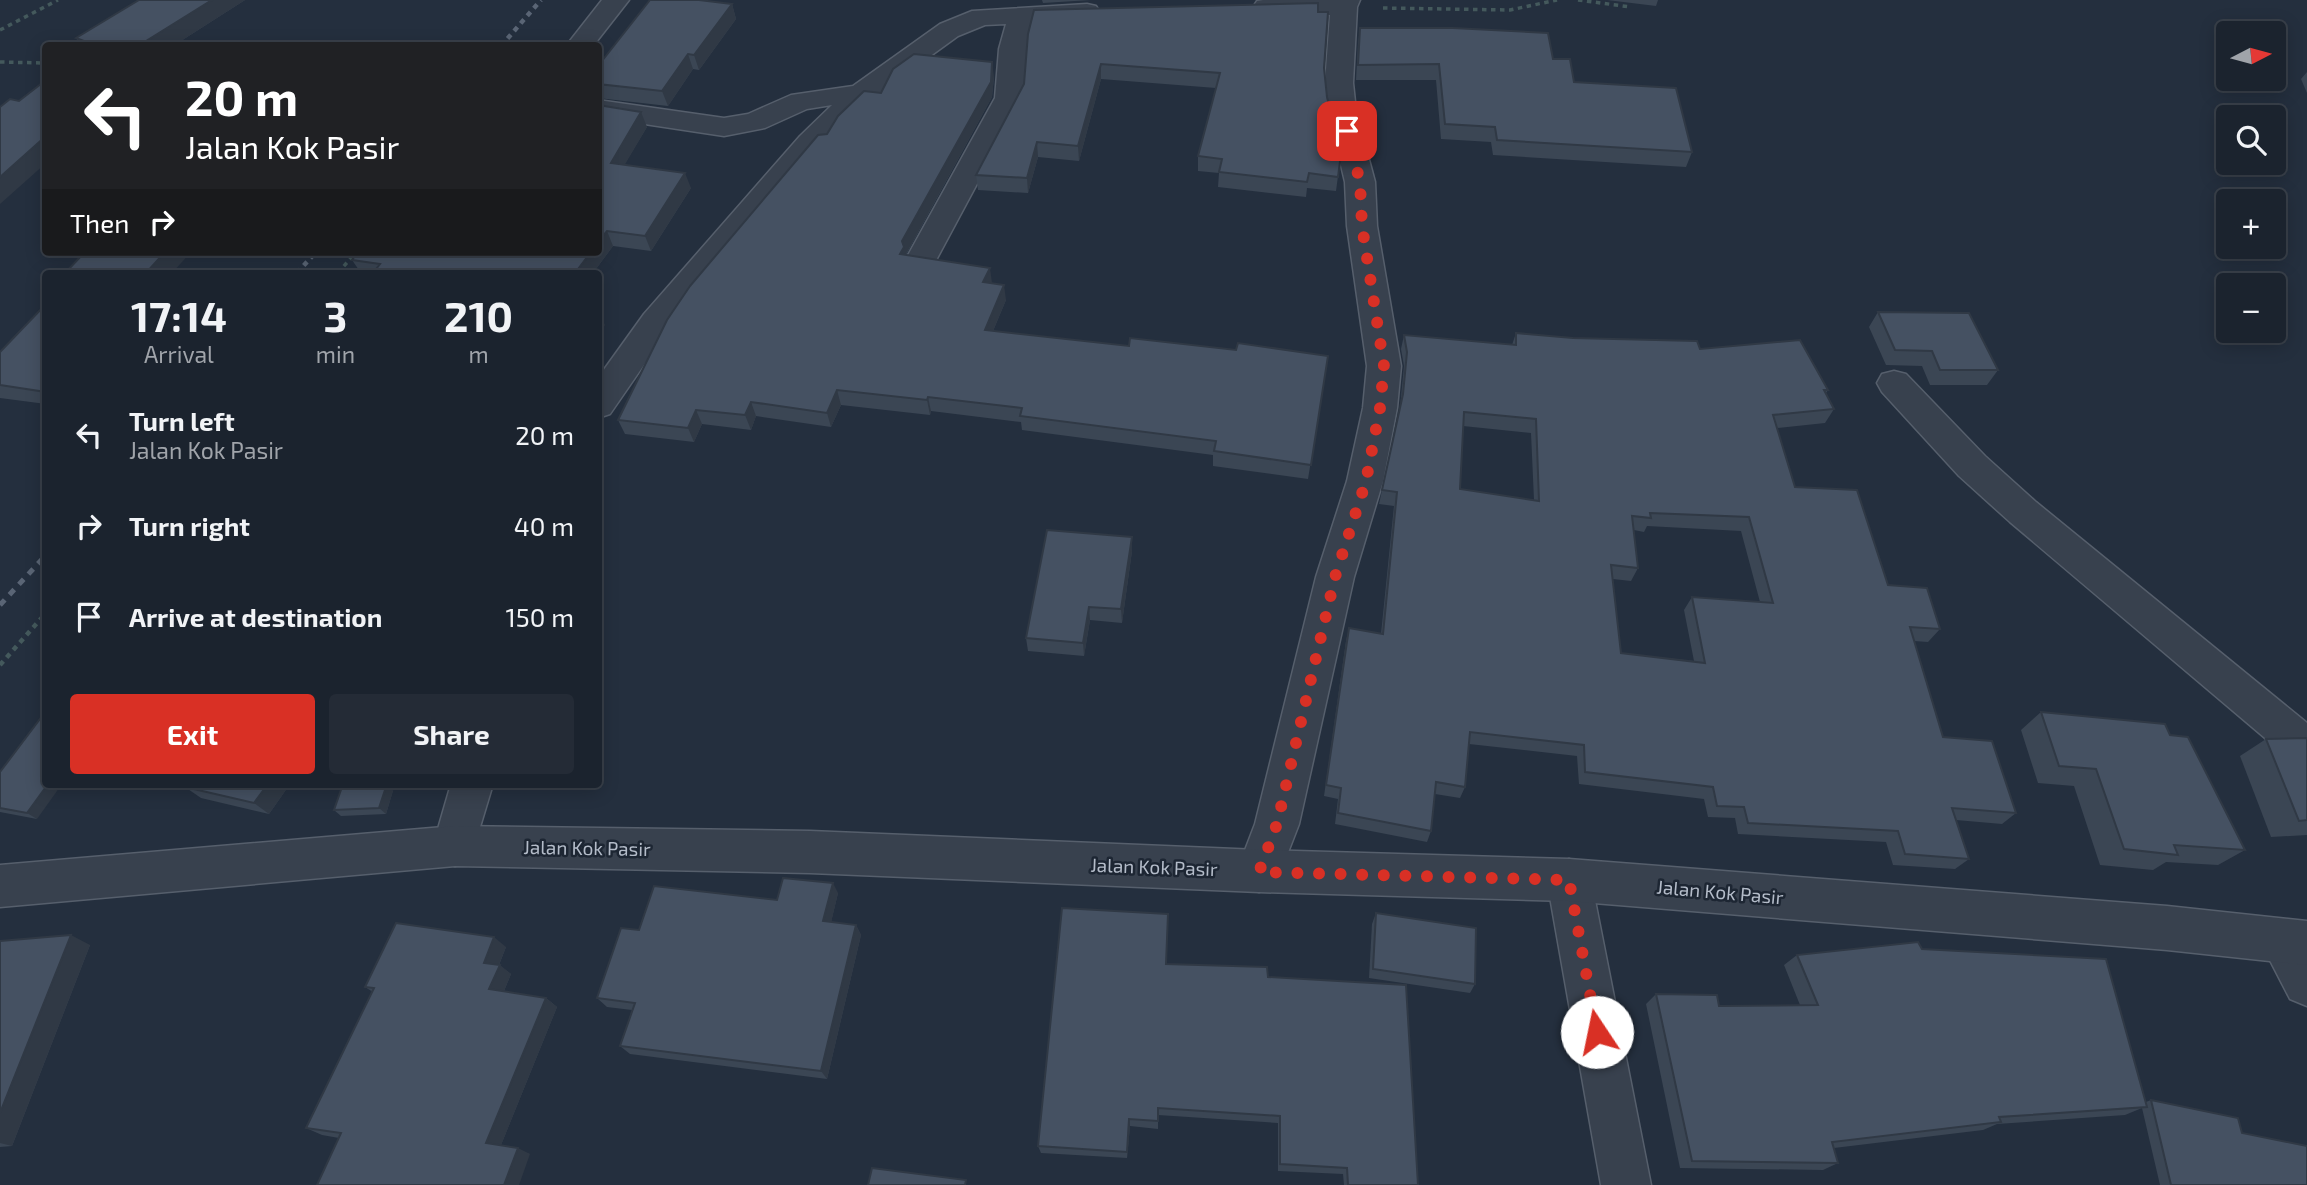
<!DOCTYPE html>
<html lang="en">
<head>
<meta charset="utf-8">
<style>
  :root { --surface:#1b232e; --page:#242b36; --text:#f1f3f6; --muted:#a0a4aa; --line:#39404a; --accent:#d93025 }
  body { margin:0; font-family:"Exo 2",sans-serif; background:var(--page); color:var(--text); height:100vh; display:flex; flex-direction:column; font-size:26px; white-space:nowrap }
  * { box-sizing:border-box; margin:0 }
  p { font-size:23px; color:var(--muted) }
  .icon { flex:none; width:38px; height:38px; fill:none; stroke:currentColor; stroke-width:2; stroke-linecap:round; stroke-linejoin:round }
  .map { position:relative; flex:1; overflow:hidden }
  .drawer { position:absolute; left:42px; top:270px; width:560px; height:518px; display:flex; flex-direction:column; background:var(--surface); border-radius:7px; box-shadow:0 4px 18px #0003,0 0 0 2px var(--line) }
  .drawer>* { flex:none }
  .top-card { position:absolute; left:42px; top:42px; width:560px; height:214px; border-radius:7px; box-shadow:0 4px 18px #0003,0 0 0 2px var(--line); background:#202124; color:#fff; overflow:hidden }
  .needle { width:46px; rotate:84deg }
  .tools { position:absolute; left:2216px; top:21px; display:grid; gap:14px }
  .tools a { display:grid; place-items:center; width:70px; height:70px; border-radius:7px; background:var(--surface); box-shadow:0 4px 18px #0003,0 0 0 2px var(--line); font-size:35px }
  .pin { position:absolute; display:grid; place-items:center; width:60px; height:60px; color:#fff; margin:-30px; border-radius:14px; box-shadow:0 4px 10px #0006 }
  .me { position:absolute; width:77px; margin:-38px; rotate:349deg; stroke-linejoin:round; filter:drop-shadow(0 0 5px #0008) }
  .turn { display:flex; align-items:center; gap:24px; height:147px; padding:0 28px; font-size:32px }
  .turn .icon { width:91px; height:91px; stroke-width:2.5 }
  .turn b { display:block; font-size:49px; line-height:60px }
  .then { display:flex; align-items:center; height:66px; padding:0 28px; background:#0003; gap:14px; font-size:26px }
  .eta { display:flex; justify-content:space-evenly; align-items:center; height:119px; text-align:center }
  .eta b { font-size:42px; font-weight:700; line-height:49px }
  .button { display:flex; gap:14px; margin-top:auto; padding:14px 28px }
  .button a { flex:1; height:80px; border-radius:7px; background:var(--accent); color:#fff; font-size:28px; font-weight:700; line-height:80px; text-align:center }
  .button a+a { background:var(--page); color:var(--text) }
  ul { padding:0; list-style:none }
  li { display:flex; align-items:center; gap:21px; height:91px; padding:0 28px }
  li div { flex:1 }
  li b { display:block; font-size:26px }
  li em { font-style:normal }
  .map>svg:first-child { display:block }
</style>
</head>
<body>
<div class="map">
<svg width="2307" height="1185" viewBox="0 0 2307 1185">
  <rect width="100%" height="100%" fill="#242f3e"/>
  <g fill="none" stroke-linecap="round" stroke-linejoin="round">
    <defs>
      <g id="minor">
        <path d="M602 0H629L593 46H566Z"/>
        <path d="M1263 0H1360L1357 7 1353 83 1356 111 1375 182 1377 226 1401 366 1397 408 1383 481 1354 577 1299 824 1275 886 1259 892 1243 886 1237 871 1255 824 1316 577 1347 481 1363 408 1367 366 1347 226 1345 182 1328 111 1325 83 1330 15 1257 13 1253 7 1257 1Z"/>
        <path d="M1087 4 1096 6 1100 12 1096 18 1033 22 1027 49 1023 98 934 264 923 268 912 264 907 257 995 98 999 49 1006 24 985 25 958 36 871 99 820 148 668 330 610 414 598 418V378L644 314 800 136 832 105 807 109 765 128 724 136 598 117V100L724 118 748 114 791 95 853 86 940 24 972 11Z"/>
        <path d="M1894 371 1906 374 1985 456 2036 502 2307 723V767L2292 761 2010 522 1959 476 1882 392 1877 383 1882 374Z"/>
        <path d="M451 784H493L470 860 455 866 440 860 433 846Z"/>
        <path d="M1569 859 1585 865 1591 880 1651 1185H1601L1547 880 1553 865Z"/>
        <path d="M2283 919 2299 925 2307 938V1006L2290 999 2260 941 2267 925Z"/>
      </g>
      <path id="tertiary" d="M455 826 810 831 1259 850 1569 859 2167 906 2307 921V965L2167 950 1569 901 1259 892 810 873 455 866 0 907V865Z"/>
    </defs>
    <use href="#minor" stroke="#565f6c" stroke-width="3"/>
    <use href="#tertiary" stroke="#565f6c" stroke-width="3"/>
    <g stroke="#44595c" stroke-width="3.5" stroke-dasharray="4.5 4.5" stroke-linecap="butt">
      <path d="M1578 0 1631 7"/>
      <path d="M1383 8 1510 10 1557 0"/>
      <path d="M0 30 58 0"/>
      <path d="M0 62 46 63"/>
      <path d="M338 273 356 252"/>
    </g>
    <path stroke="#44595c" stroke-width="4.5" stroke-dasharray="5 5" stroke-linecap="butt" d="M0 665 46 613"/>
    <use href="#minor" fill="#38414e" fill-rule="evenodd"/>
    <use href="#tertiary" fill="#38414e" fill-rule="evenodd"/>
    <g stroke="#5a6575" stroke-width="4.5" stroke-dasharray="5 5" stroke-linecap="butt">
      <path d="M501 46 541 0"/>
      <path d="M297 273 316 252"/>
    </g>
    <path stroke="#5a6575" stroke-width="5" stroke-dasharray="7 7" stroke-linecap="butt" d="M0 605 46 555"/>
  </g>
  <g fill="#3b4654" fill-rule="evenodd">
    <path d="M139 0H245L173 46H82L76 38Z"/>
    <path d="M1042 0H1091L1043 3Z"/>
    <path d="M1607 0H1658L1656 6Z"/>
    <path d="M732 4 736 19 699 70 693 69 668 106 598 98V66Z"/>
    <path d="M1318 12 1327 97 1341 154 1336 191 1307 188 1306 197 1218 187 1219 173 1198 171V156L1216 88 1101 79 1079 161 1038 157 1028 193 978 190 976 175 1024 84 1028 34Z"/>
    <path d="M1360 28 1553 59 1574 82 1692 152 1686 167 1493 155 1491 142 1441 139 1436 80H1356L1358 43Z"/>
    <path d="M2307 72V93L2301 79Z"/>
    <path d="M994 77 992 97 906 255 991 283 1006 300 993 331 1129 346 1236 350 1328 356 1308 479 1213 466V455L1022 430 1021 422 931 411 930 415 841 405 831 427 756 416 751 430 702 424 694 442 625 434 618 420 827 134 881 93Z"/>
    <path d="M598 105 647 127 624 165 691 188 651 251 613 246 593 273H361L352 260Z"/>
    <path d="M46 304V404L0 398V352Z"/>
    <path d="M1878 312 1998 370 1987 385H1930L1922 366 1886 365 1869 327Z"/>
    <path d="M1516 333 1700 349 1828 390 1826 393 1834 409 1825 423 1777 428 1795 487 1888 585 1940 629 1928 642 1914 641 1943 737 2016 813 2002 824 1956 820 1969 859 1955 869 1893 865 1886 842 1738 834 1735 818 1708 817 1704 799 1579 784 1577 756 1469 744 1465 787 1460 798 1435 794 1431 831 1427 842 1335 824 1338 799 1324 796 1346 641 1349 628 1381 634 1394 506 1379 504 1400 408 1404 366 1401 349 1404 335 1512 345ZM1463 426 1531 433 1534 500 1460 489ZM1647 526 1741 531 1760 602 1692 597 1684 610 1694 661 1621 653 1613 579 1631 581 1638 568 1634 530 1644 532Z"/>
    <path d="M1132 551 1122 623 1090 620 1084 656 1028 651 1026 638Z"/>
    <path d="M2041 712 2170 735 2245 850 2218 865 2166 862 2153 870 2100 865 2074 786 2038 783 2021 730Z"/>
    <path d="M2307 738V835L2271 837 2240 756 2266 739Z"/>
    <path d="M0 772 37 819 0 812Z"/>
    <path d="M187 784H290L269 814 201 798 185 787Z"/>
    <path d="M395 784 386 814 341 816 334 810Z"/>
    <path d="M838 893 831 922 856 925 861 935 827 1079 630 1054 620 1046 632 1010 607 1007 597 998 777 900Z"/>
    <path d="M1376 913 1475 984 1470 993 1369 978 1372 924Z"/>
    <path d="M0 941 90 945 12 1146 0 1147Z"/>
    <path d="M506 947 499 965 511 974 504 991 546 998 557 1007 501 1145 530 1154 339 1138 322 1135 306 1128 373 992 365 987Z"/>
    <path d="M1922 949 2146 1102 2151 1100 2242 1133 2307 1185H2160L2142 1108 2125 1115 1997 1124 1983 1130 1834 1148 1838 1163 1823 1170 1680 1168 1646 1004 1656 994 1719 1006 1800 1005 1784 965 1797 955Z"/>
    <path d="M1166 964 1268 977 1418 1185H1344L1343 1174 1278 1171V1123L1158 1115V1129L1130 1126 1127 1158 1041 1153 1038 1146Z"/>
  </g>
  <g fill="#303945">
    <path d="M212 0H245L173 46H138Z"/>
    <path d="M732 4 736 19 699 70 694 55Z"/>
    <path d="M688 54 693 69 668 106 662 91Z"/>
    <path d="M992 62 994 77 992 97 906 254 907 262 900 254 902 241Z"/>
    <path d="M1101 64V79L1079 161 1078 146Z"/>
    <path d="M641 112 647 127 617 178 611 163Z"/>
    <path d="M46 136V163L0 204V177Z"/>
    <path d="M1037 142 1038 157 1028 193 1027 178Z"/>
    <path d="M685 173 691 188 651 251 645 236Z"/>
    <path d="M607 231 613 246 593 273H575L591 252H598V242Z"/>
    <path d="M165 252H191L172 273H146Z"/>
    <path d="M990 268 992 283 983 282Z"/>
    <path d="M1004 285 1006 300 987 345 985 330Z"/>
    <path d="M598 312 605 325 598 336Z"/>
    <path d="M837 390 841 405 831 427 827 413Z"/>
    <path d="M928 397 931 411 930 415 927 400Z"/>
    <path d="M751 402 756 416 751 430 745 415Z"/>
    <path d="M696 410 702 424 694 442 688 428Z"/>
    <path d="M1132 537V551L1122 623 1121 609Z"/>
    <path d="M1089 607 1090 620 1084 656 1083 643Z"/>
    <path d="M48 784H62L37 819 27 813Z"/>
    <path d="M268 784H290L269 814 254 803Z"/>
    <path d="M387 784H395L386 814 379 808Z"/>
    <path d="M833 883 838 893 829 931 823 921Z"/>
    <path d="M856 925 861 935 827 1079 821 1071Z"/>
    <path d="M71 935 90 945 12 1146 0 1143V1113Z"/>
    <path d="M494 937 506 947 496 972 484 963Z"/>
    <path d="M500 965 511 974 501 998 489 989Z"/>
    <path d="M546 998 557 1007 499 1150 486 1143Z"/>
    <path d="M1129 1119 1130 1126 1127 1158V1152Z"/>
    <path d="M518 1148 530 1154 519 1185H504Z"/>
  </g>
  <g fill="#455162" stroke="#303945" stroke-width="2" fill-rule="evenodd">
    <path d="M139 0H212L138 46H97L76 38Z"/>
    <path d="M650 0H699L732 4 694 55 688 54 662 91 598 84V66Z"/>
    <path d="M1318 3V12H1328L1324 68 1327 97 1341 154 1338 177 1309 173 1307 182 1219 172 1222 159 1198 156 1220 73 1101 64 1078 146 1037 142 1027 178 976 175 1024 84 1028 34 1034 10Z"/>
    <path d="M1360 28H1453L1548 33 1553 59H1570L1574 82 1676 88 1692 152 1497 140 1495 127 1445 124 1439 64 1358 65Z"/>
    <path d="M914 54 992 62 991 82 902 241 904 247 900 254 990 268 983 282 1004 285 985 330 1129 346 1130 338 1236 350 1238 343 1328 356 1311 465 1214 451 1216 441 1020 416 1022 408 928 397 927 400 837 390 827 413 751 402 745 415 696 410 688 428 618 420 667 320 690 286 818 135 827 134 838 116 864 91 881 93 893 69Z"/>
    <path d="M46 80V136L0 177V107L10 99 19 101Z"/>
    <path d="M598 105 641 112 611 163 685 173 645 236 607 231 598 242Z"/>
    <path d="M85 252H165L146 273H65Z"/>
    <path d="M358 252H591L575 273H373L380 264 352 260Z"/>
    <path d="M46 304V392L0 385V352Z"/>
    <path d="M1878 312 1969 313 1998 370H1940L1932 351 1895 350Z"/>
    <path d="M1516 333 1573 338 1697 341 1700 349 1800 340 1828 390H1824L1834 409 1773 415 1795 487 1857 490 1888 585 1927 588 1940 629 1910 627 1943 737 1992 741 2016 813 1952 808 1969 859 1905 854 1898 831 1748 823 1744 807 1717 806 1713 787 1585 772 1584 745 1470 732 1465 787 1436 782 1431 831 1338 813 1341 788 1326 785 1349 628 1383 634 1397 492 1382 490 1403 394 1407 352 1404 335 1516 345ZM1464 412 1536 419 1539 501 1460 489ZM1650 513 1749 517 1773 603 1692 597 1705 663 1621 653 1611 565 1638 568 1632 516 1651 518Z"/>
    <path d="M1047 530 1132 537 1121 609 1089 607 1083 643 1026 638Z"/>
    <path d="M46 711V784H48L27 813 0 808V772Z"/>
    <path d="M2041 712 2165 724 2170 735 2188 737 2245 850 2174 845 2178 855 2124 849 2096 769 2059 766Z"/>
    <path d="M2307 738V820L2299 821 2266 739Z"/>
    <path d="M187 784H268L254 803 185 787Z"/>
    <path d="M343 784H387L379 808 334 810Z"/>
    <path d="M783 878 833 883 823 921 856 925 821 1071 620 1046 635 1003 597 998 621 928 639 930 654 886 777 900Z"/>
    <path d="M1062 908 1168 914 1166 964 1267 967 1268 977 1406 985 1418 1185H1348L1347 1168 1280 1164V1116L1158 1108V1121L1129 1119 1127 1152 1038 1146Z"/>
    <path d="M1376 913 1476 928 1475 984 1373 969Z"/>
    <path d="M396 923 494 937 484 963 500 965 489 989 546 998 486 1143 518 1148 504 1185H317L341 1133 306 1128 374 988 365 987Z"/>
    <path d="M71 935 0 1113V941Z"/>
    <path d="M1918 942 1922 949 2106 959 2147 1107 1999 1117 2001 1122 1832 1142 1838 1163 1692 1161 1656 994 1717 995 1719 1006 1818 1005 1797 955Z"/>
    <path d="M2151 1100 2238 1118 2242 1133 2307 1146V1185H2171Z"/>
    <path d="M872 1168 966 1180 965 1185H868Z"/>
  </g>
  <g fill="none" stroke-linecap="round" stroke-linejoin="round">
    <path stroke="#d93025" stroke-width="12" stroke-dasharray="0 21.6" d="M1347 131 1360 182 1362 226 1384 366 1380 408 1366 481 1335 577 1277 824 1259 872 1569 880 1597 1032"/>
  </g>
  <g text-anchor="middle" stroke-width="5" stroke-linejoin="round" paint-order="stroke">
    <g font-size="19" fill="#b4bcc9" stroke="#1d2633">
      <text transform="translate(587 848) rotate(1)" y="7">Jalan Kok Pasir</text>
      <text transform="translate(1154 867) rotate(2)" y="7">Jalan Kok Pasir</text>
      <text transform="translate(1720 892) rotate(5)" y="7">Jalan Kok Pasir</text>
    </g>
  </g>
</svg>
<div class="tools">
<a><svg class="needle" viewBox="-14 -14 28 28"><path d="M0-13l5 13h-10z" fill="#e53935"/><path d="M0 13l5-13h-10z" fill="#a0a4aa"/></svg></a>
<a><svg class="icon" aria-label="search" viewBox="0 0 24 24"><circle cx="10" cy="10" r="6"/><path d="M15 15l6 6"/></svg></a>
<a>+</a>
<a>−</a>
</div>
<div class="pin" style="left:1347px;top:131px;background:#d93025"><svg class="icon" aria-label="arrive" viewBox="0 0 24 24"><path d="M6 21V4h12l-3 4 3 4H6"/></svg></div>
<svg class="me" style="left:1597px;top:1032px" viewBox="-20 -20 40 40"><circle r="19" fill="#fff"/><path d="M0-13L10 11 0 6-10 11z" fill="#d93025"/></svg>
<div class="top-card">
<div class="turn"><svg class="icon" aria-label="left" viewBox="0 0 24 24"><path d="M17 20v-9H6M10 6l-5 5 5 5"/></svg><div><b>20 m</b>Jalan Kok Pasir</div></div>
<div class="then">Then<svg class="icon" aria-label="right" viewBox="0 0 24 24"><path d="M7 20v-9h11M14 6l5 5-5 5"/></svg></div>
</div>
<section class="drawer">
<div class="eta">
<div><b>17:14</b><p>Arrival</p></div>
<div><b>3</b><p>min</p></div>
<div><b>210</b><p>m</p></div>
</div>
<ul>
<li><svg class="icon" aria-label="left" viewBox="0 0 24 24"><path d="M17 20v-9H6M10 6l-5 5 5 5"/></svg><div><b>Turn left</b><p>Jalan Kok Pasir</p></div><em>20 m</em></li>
<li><svg class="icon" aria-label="right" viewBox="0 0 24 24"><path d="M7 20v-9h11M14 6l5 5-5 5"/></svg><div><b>Turn right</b></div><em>40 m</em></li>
<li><svg class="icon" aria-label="arrive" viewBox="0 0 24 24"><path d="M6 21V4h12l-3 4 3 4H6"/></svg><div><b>Arrive at destination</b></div><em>150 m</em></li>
</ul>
<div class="button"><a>Exit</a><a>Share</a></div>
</section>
</div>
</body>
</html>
